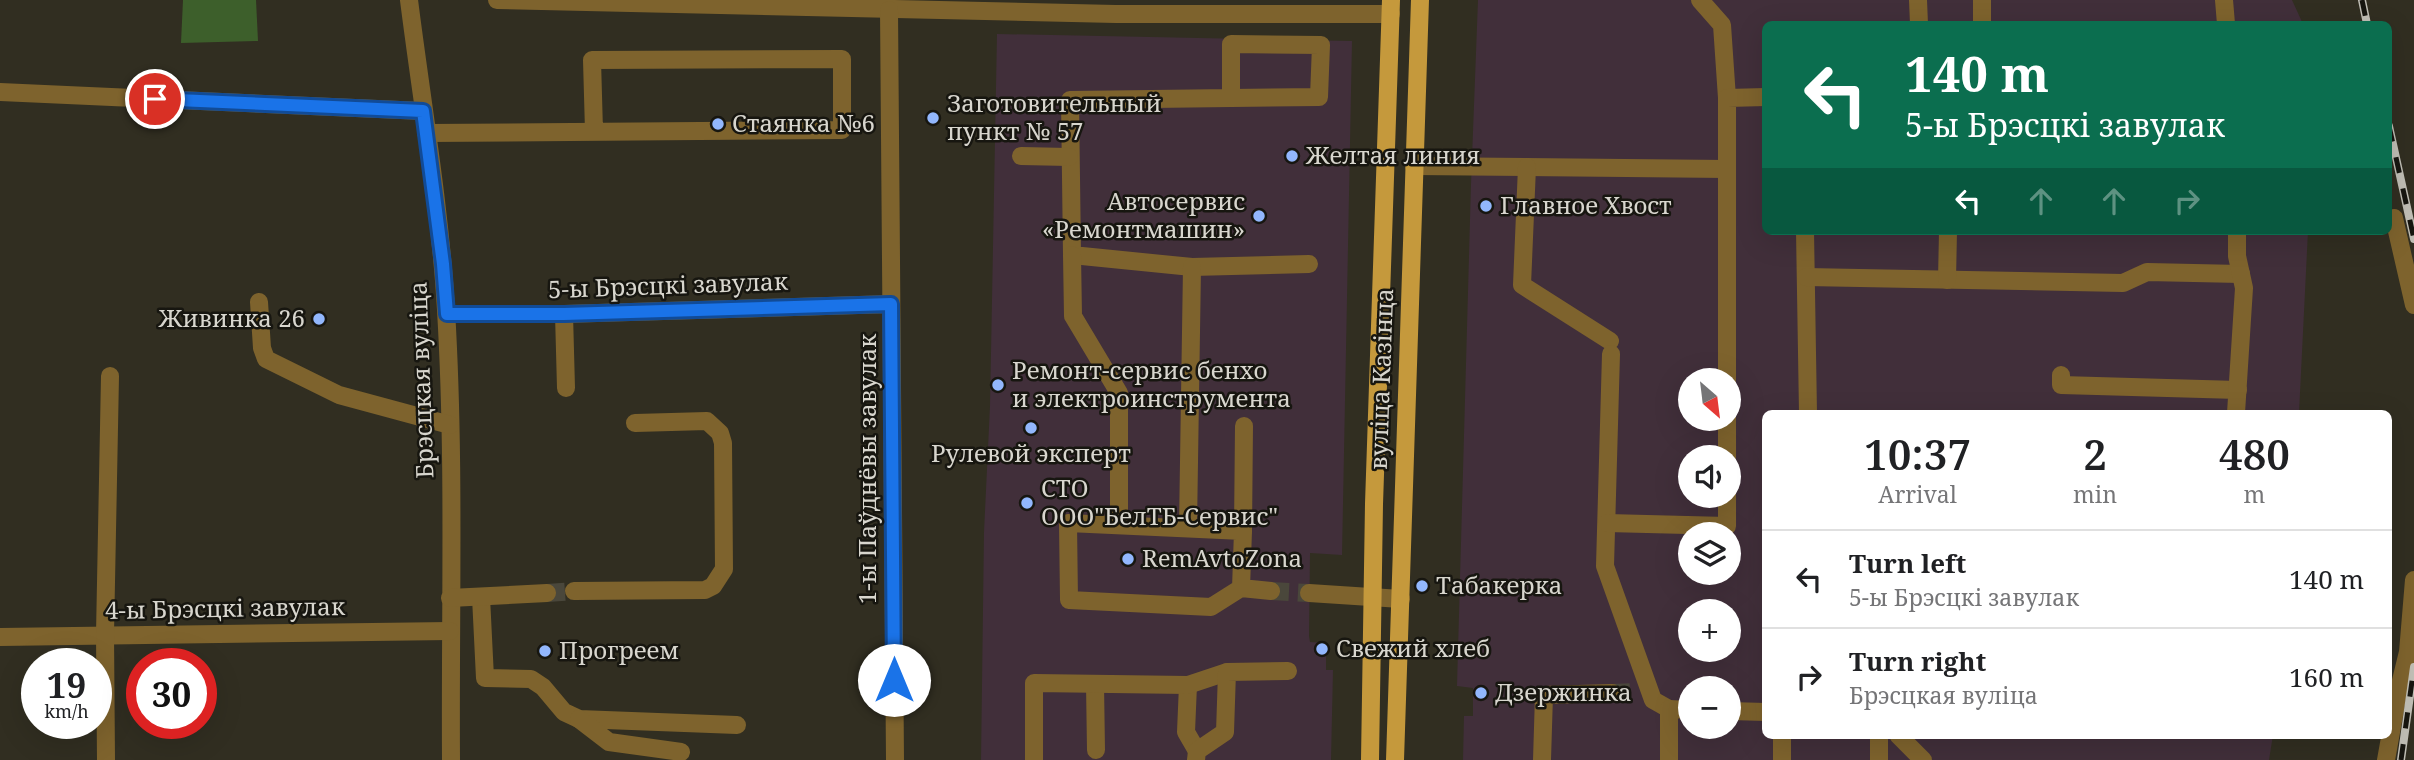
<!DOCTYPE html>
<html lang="en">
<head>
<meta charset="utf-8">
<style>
  :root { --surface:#fff; --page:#f6f6f6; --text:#202124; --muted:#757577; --line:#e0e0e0 }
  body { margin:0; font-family:"Noto Serif",serif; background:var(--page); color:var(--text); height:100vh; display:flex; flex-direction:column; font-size:26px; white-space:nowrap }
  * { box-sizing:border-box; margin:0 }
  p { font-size:23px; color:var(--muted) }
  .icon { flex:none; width:38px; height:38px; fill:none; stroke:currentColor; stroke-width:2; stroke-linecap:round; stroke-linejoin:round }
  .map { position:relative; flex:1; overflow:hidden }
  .panel { position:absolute; left:1762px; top:410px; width:630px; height:329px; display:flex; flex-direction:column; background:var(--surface); border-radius:10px; box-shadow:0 7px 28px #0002 }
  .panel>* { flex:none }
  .banner { position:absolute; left:1762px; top:21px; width:630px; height:214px; border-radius:10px; box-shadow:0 7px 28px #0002; background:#0b6e4f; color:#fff; overflow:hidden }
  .needle { width:46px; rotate:152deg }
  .fabs { position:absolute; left:1678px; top:368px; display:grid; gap:14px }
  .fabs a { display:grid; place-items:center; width:63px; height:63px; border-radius:50%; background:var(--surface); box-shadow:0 7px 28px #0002; font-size:35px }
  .speed { position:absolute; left:21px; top:648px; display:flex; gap:14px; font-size:35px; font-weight:700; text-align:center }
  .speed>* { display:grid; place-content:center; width:91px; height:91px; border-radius:50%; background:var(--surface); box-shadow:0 7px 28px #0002; line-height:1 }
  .speed small { font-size:18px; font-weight:400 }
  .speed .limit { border:10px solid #d22; background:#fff; color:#111 }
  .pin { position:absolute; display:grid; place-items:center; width:60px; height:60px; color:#fff; margin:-30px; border:4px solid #fff; border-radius:50%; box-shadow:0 2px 7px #0007 }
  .me { position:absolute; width:77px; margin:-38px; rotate:0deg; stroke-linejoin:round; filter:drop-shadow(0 0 5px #0008) }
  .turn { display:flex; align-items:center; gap:24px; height:147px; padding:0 28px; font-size:32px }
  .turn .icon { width:91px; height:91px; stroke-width:2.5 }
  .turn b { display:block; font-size:49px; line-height:60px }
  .lanes { display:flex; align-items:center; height:66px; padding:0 28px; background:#0003; justify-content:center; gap:35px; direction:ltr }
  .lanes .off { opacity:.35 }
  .eta { display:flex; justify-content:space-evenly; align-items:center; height:119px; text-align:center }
  .eta b { font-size:42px; font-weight:600; line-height:49px }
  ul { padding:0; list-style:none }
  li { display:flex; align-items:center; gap:21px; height:98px; padding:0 28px; border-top:2px solid var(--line) }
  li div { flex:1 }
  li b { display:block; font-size:26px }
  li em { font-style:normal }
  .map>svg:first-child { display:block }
</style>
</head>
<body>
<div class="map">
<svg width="2414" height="760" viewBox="0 0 2414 760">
  <rect width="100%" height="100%" fill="#312e21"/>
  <g fill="#412f3a" fill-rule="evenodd">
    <path d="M1478 0H2292L2303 24H1766V231H2308L2299 413H1766V735H2273L2269 760H1463L1464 716H1473V688L1457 686 1471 184ZM1690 380H1729V418H1690ZM1690 457H1729V495H1690ZM1690 534H1729V572H1690ZM1690 611H1729V649H1690ZM1690 688H1729V726H1690Z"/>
    <path d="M997 34 1352 41 1342 555 1310 553 1309 636 1310 642 1326 643V670H1333L1331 760H981L984 532 990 406Z"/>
  </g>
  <path fill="#3d5f2b" d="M183 0H256L258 41 181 43Z"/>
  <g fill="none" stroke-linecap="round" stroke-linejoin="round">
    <g stroke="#4a473b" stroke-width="18" stroke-dasharray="18 9" stroke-linecap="butt">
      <path d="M1271 591 1309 593"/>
      <path d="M547 593 574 591"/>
      <path d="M1612 693 1635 692"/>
    </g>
    <g stroke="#7e632d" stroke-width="18">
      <path d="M409 0C422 103 440 206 446 310 455 460 450 610 451 760"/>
      <path d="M497 0 1116 14H1391"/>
      <path d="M1700 0 1722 25 1727 98"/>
      <path d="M1918 0 1919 24"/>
      <path d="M2224 0 2226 24"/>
      <path d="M889 10 895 760"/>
      <path d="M1982 24V0"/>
      <path d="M0 92 423 111"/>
      <path d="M1231 98V44L1321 45 1319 97 1070 100 1072 255 1192 267 1309 264"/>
      <path d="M426 133 842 130V59L592 60 594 131"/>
      <path d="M1021 156 1069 157"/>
      <path d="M1414 166 1727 169"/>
      <path d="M1527 167 1522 285 1610 341"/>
      <path d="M2394 218 2414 305"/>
      <path d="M1805 231 1808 413"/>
      <path d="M1072 255 1073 316 1119 393V525"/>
      <path d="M1806 277 2123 283 2147 272 2241 274"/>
      <path d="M1947 280 1948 231"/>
      <path d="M259 302 262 348 266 359 339 395 450 425"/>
      <path d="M447 314H564L891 304"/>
      <path d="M564 314 566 388"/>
      <path d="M1611 354 1605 566 1653 700 1669 709"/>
      <path d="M2061 375V385L2238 390"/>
      <path d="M1727 380V98L1766 97"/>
      <path d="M2236 413 2244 288 2237 256V231"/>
      <path d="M1727 418V457"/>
      <path d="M1607 523 1727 526V495"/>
      <path d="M1188 527 1192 267"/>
      <path d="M1243 531 1244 426"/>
      <path d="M1241 588 1211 607 1069 600 1068 523 1243 531 1241 588 1271 591"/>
      <path d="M574 591 705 590 713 586 724 569 723 443 720 433 707 421 635 423"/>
      <path d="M1309 593 1401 599"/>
      <path d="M481 597 485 678 531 679 543 687 564 712 579 719 737 725"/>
      <path d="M450 598 547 593"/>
      <path d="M0 637 450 631"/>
      <path d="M1095 684 1096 750"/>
      <path d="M1188 685 1186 732 1197 751"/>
      <path d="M1729 711 1766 712"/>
      <path d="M579 719 609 742 681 752"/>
      <path d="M1898 735 1923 760"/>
      <path d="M106 760 105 634 110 376"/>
      <path d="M1034 760V683L1188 685 1227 672"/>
      <path d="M1196 760 1197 751 1225 732 1227 672 1288 671"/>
      <path d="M1542 760 1544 695 1612 693"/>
      <path d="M1669 760V709L1690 710"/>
      <path d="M1782 760V735"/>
      <path d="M1879 760V735"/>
      <path d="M2386 760 2398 693 2408 652 2414 580"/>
    </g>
    <g stroke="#c5993c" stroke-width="18">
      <path d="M1370 760 1374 504 1391 0"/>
      <path d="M1395 760 1420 0"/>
    </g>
    <defs>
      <g id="rail">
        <path d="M2362 0 2367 24"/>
        <path d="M2389 126 2414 239"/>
        <path d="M2401 760 2414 667"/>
      </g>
    </defs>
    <use href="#rail" stroke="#c0beb5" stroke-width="8"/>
    <use href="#rail" stroke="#171610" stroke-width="5" stroke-dasharray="16" stroke-linecap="butt"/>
  </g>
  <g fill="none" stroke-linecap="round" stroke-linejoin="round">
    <defs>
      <path id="route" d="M155 99 423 111 443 264 447 314H564L891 304 894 680"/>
    </defs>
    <use href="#route" stroke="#114b97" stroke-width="18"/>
    <use href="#route" stroke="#1a73e8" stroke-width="12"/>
  </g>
  <g fill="#92b7fd" stroke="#171610" stroke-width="2.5">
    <circle cx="933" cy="118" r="7"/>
    <circle cx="718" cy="124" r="7"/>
    <circle cx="1292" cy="156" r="7"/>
    <circle cx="1486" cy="206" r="7"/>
    <circle cx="1259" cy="216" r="7"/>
    <circle cx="319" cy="319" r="7"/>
    <circle cx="998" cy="385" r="7"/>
    <circle cx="1031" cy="428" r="7"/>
    <circle cx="1027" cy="503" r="7"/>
    <circle cx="1128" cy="559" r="7"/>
    <circle cx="1422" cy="586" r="7"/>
    <circle cx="1322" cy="649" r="7"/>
    <circle cx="545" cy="651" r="7"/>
    <circle cx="1481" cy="693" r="7"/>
  </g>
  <g text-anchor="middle" stroke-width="5" stroke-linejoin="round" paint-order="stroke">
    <g font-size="24" fill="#d8d6ce" stroke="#171610" text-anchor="start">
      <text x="947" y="112">Заготовительный<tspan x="947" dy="28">пункт № 57</tspan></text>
      <text x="732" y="132">Стаянка №6</text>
      <text x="1306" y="164">Желтая линия</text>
      <text x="1245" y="210" text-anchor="end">Автосервис<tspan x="1245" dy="28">«Ремонтмашин»</tspan></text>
      <text x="1500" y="214">Главное Хвост</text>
      <text x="305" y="327" text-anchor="end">Живинка 26</text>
      <text x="1012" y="379">Ремонт-сервис бенхо<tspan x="1012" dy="28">и электроинструмента</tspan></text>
      <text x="1031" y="462" text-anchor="middle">Рулевой эксперт</text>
      <text x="1041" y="497">СТО<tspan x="1041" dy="28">ООО"БелТБ-Сервис"</tspan></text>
      <text x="1142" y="567">RemAvtoZona</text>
      <text x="1436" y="594">Табакерка</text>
      <text x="1336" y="657">Свежий хлеб</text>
      <text x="559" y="659">Прогреем</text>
      <text x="1495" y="701">Дзержинка</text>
    </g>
    <g font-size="24" fill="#d8d6ce" stroke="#171610">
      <text transform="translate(668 286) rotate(-2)" y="8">5-ы Брэсцкі завулак</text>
      <text transform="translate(1382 379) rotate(-88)" y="8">вуліца Казінца</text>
      <text transform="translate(422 380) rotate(-92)" y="8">Брэсцкая вуліца</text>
      <text transform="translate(868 469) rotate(-90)" y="8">1-ы Паўднёвы завулак</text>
      <text transform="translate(225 609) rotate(-1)" y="8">4-ы Брэсцкі завулак</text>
    </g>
  </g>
</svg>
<div class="fabs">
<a><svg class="needle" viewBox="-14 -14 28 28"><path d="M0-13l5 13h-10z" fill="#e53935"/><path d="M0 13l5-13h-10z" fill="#757577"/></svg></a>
<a><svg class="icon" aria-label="sound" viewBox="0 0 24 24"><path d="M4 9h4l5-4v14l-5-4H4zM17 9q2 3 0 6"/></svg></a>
<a><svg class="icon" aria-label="layers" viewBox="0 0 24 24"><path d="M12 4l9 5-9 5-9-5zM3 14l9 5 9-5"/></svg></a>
<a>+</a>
<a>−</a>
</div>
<div class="speed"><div>19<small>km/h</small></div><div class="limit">30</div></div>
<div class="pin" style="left:155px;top:99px;background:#d93025"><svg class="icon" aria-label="arrive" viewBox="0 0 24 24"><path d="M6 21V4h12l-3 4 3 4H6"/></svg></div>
<svg class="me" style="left:894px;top:680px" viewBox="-20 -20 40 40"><circle r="19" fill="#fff"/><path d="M0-13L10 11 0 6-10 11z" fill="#1a73e8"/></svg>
<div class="banner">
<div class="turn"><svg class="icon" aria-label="left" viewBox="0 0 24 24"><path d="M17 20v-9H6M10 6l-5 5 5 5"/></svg><div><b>140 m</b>5-ы Брэсцкі завулак</div></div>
<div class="lanes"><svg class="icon" aria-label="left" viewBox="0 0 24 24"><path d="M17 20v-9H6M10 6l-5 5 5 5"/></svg><svg class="icon off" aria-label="ahead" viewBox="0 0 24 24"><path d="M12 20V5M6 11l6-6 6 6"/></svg><svg class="icon off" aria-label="ahead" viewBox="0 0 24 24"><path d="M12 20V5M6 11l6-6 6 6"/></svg><svg class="icon off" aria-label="right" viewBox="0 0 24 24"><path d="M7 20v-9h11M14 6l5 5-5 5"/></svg></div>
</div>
<section class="panel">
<div class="eta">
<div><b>10:37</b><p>Arrival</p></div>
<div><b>2</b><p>min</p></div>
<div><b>480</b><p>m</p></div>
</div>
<ul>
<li><svg class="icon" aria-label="left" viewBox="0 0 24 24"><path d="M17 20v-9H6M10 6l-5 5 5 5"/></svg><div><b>Turn left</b><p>5-ы Брэсцкі завулак</p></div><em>140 m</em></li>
<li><svg class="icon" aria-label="right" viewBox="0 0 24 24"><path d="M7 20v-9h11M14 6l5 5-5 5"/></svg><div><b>Turn right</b><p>Брэсцкая вуліца</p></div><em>160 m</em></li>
</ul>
</section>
</div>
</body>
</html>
